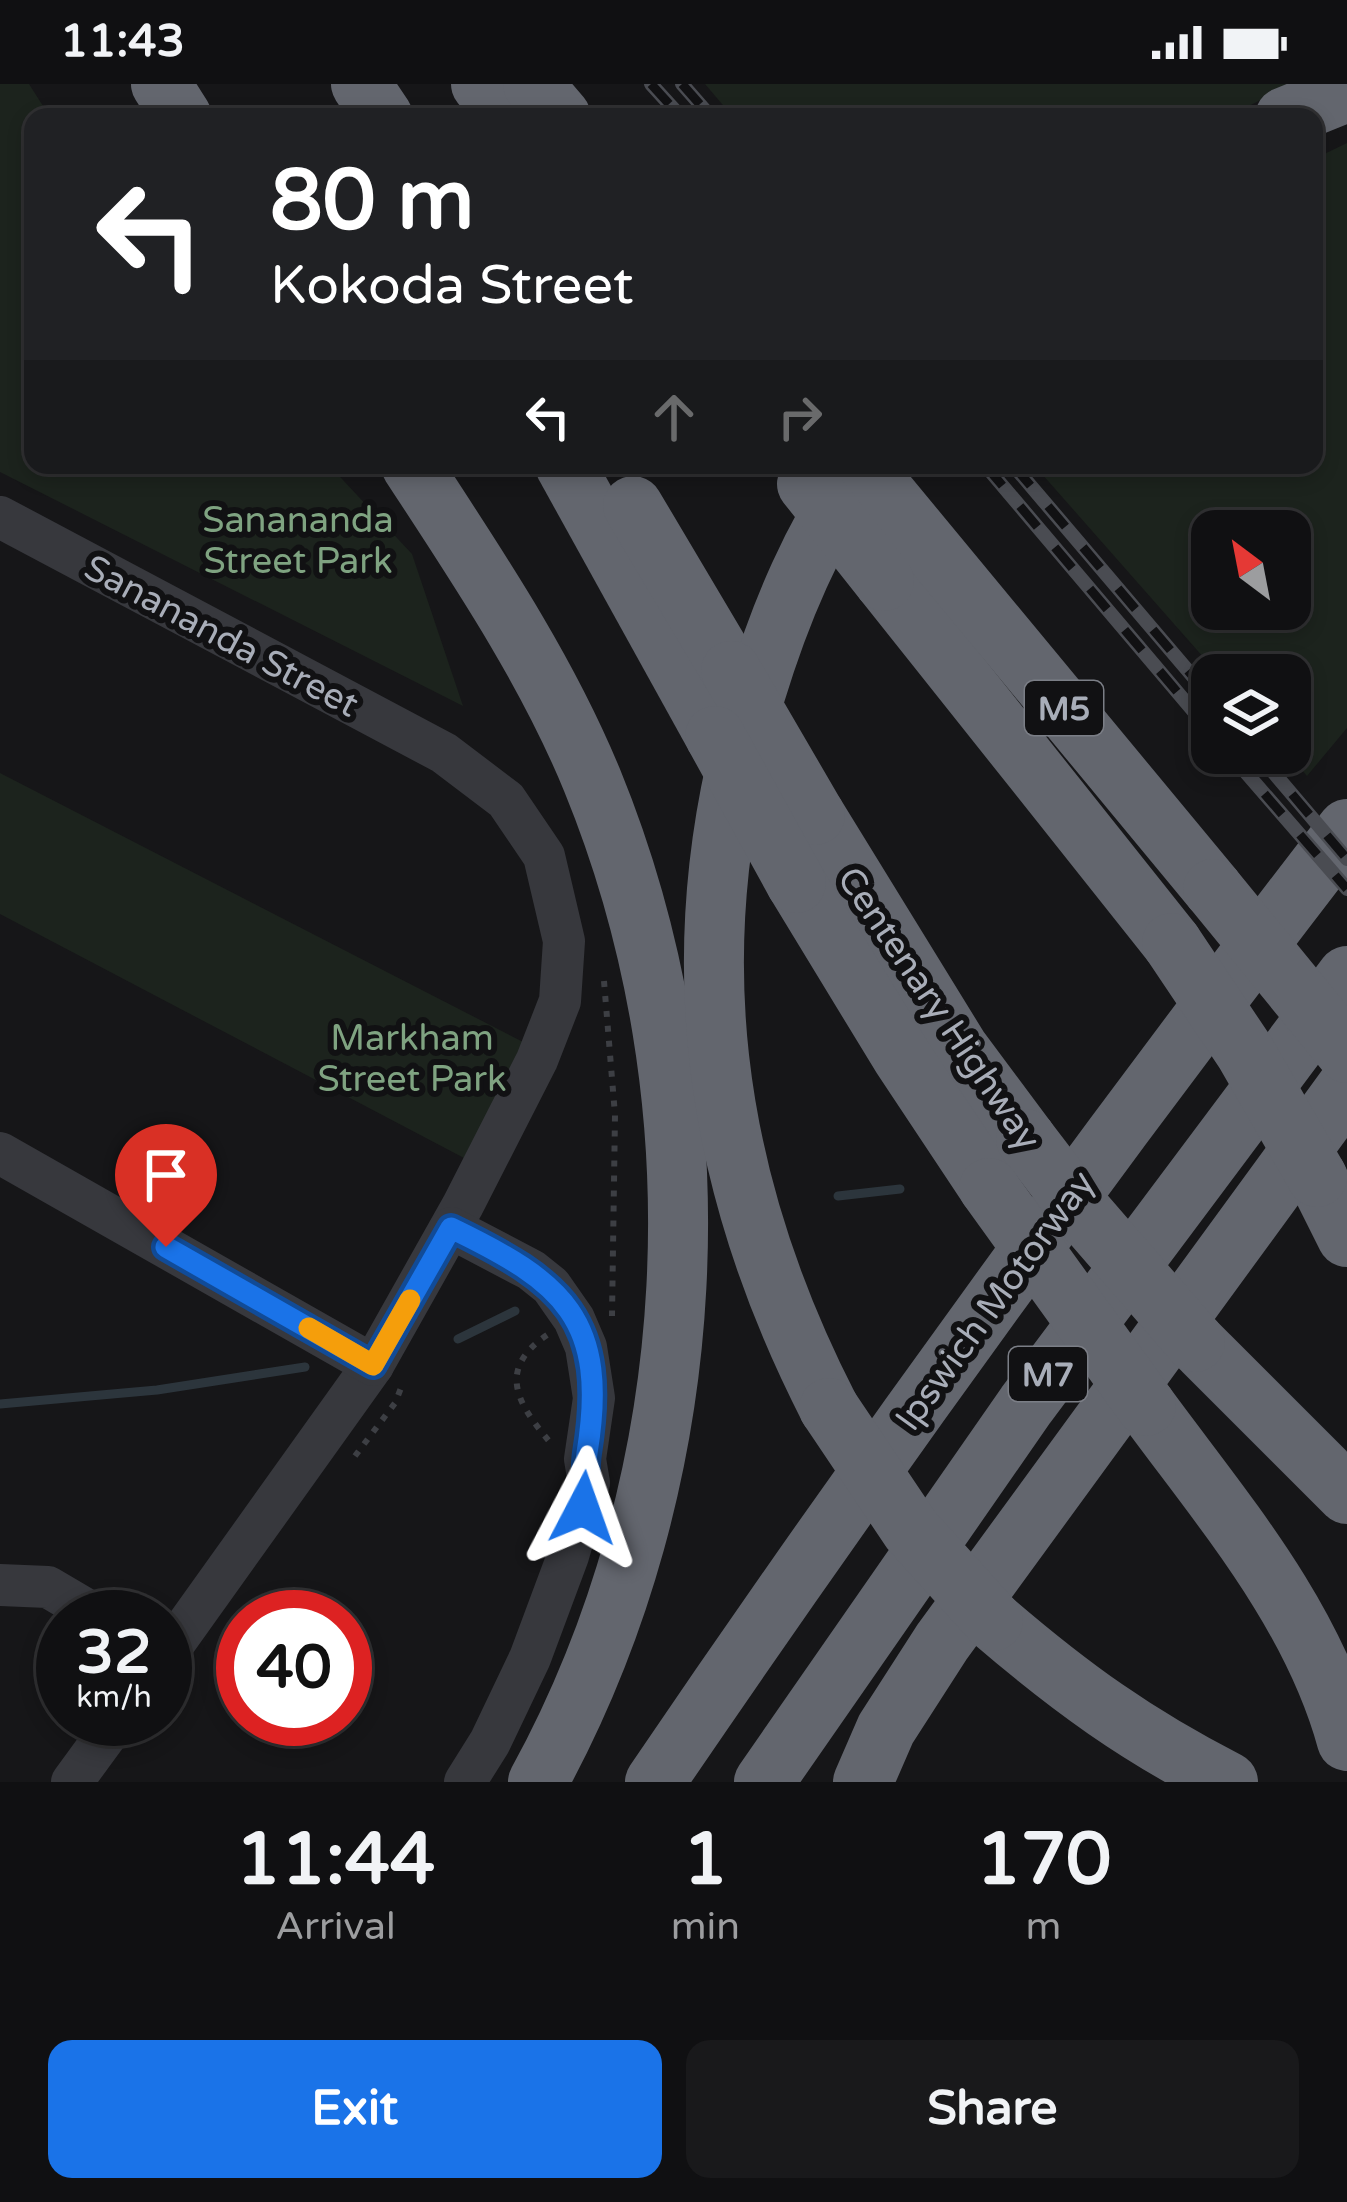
<!DOCTYPE html>
<html lang="en">
<head>
<meta charset="utf-8">
<style>
  :root { --surface:#101012; --page:#19191b; --text:#f1f3f6; --muted:#9c9d9f; --line:#303032; --accent:#1a73e8 }
  body { margin:0; font-family:"Varela Round",sans-serif; background:var(--page); color:var(--text); height:100vh; display:flex; flex-direction:column; font-size:45px; white-space:nowrap }
  * { box-sizing:border-box; margin:0 }
  p { font-size:39px; color:var(--muted) }
  .icon { flex:none; width:66px; height:66px; fill:none; stroke:currentColor; stroke-width:2; stroke-linecap:round; stroke-linejoin:round }
  .map { position:relative; height:1698px; overflow:hidden }
  .details { display:flex; flex-direction:column; background:var(--surface); flex:1 }
  .details>* { flex:none }
  .top-card { position:absolute; left:24px; top:24px; width:1299px; height:366px; border-radius:24px; box-shadow:0 6px 18px #0003,0 0 0 3px var(--line); background:#202124; color:#fff; overflow:hidden }
  .needle { width:78px; rotate:328deg }
  .buttons { position:absolute; left:1191px; top:426px; display:grid; gap:24px }
  .buttons a { display:grid; place-items:center; width:120px; height:120px; border-radius:24px; background:var(--surface); box-shadow:0 6px 18px #0003,0 0 0 3px var(--line); font-size:60px }
  .speed { position:absolute; left:36px; top:1506px; display:flex; gap:24px; font-size:60px; font-weight:700; text-align:center }
  .speed>* { display:grid; place-content:center; width:156px; height:156px; border-radius:50%; background:var(--surface); box-shadow:0 6px 18px #0003,0 0 0 3px var(--line); line-height:1 }
  .speed small { font-size:30px; font-weight:400 }
  .speed .limit { border:18px solid #d22; background:#fff; color:#111 }
  .pin { position:absolute; display:grid; place-items:center; width:102px; height:102px; color:#fff; margin:-123px -51px; border-radius:50% 50% 50% 0; rotate:-45deg; box-shadow:0 0 12px #0007 }
  .pin .icon { rotate:45deg }
  .me { position:absolute; width:132px; margin:-66px; rotate:4deg; stroke-linejoin:round; filter:drop-shadow(0 0 9px #0008) }
  .turn { display:flex; align-items:center; gap:42px; height:252px; padding:0 48px; font-size:54px }
  .turn .icon { width:156px; height:156px; stroke-width:2.5 }
  .turn b { display:block; font-size:84px; line-height:102px }
  .lanes { display:flex; align-items:center; height:114px; padding:0 48px; background:#0003; justify-content:center; gap:60px; direction:ltr }
  .lanes .off { opacity:.35 }
  .eta { display:flex; justify-content:space-evenly; align-items:center; height:204px; text-align:center }
  .eta b { font-size:72px; font-weight:700; line-height:84px }
  .button { display:flex; gap:24px; margin-top:auto; padding:24px 48px }
  .button a { flex:1; height:138px; border-radius:24px; background:var(--accent); color:#fff; font-size:48px; font-weight:700; line-height:138px; text-align:center }
  .button a+a { background:var(--page); color:var(--text) }
  .status { display:flex; justify-content:space-between; align-items:center; height:84px; padding:0 60px; background:var(--surface); direction:ltr }
  .status svg { height:33px; fill:currentColor }
  .map>svg:first-child { display:block }
</style>
</head>
<body>
<div class="status"><b>11:43</b><svg viewBox="0 0 49 12"><path d="M0 12V9h3v3zM5 12V6h3v6zM10 12V3h3v9zM15 12V0h3v12zM26 1h20v11H26zM47 4h2v5h-2z"/></svg></div>
<div class="map">
<svg width="1347" height="1698" viewBox="0 0 1347 1698">
  <rect width="100%" height="100%" fill="#161618"/>
  <g fill="#1c231d" fill-rule="evenodd">
    <path d="M0 0H29L50 33H33V381H329L412 470 463 622 0 388Z"/>
    <path d="M705 0H1292L1227 33H733Z"/>
    <path d="M1347 59V644L1307 692 1287 669 1290 591H1219L1034 381H1314V75ZM1212 447H1290V525H1212Z"/>
    <path d="M0 689 525 959 464 1074 0 830Z"/>
  </g>
  <g fill="none" stroke-linecap="round" stroke-linejoin="round">
    <g stroke="#2c353c" stroke-width="9">
      <path d="M838 1112 900 1105"/>
      <path d="M458 1255 515 1227"/>
      <path d="M0 1320 157 1306 305 1283"/>
    </g>
    <g stroke="#3d3f44" stroke-width="6" stroke-dasharray="6 9" stroke-linecap="butt">
      <path d="M604 897 615 1031 612 1232"/>
      <path d="M547 1251C493 1288 521 1324 554 1363"/>
      <path d="M355 1372 395 1319 401 1304"/>
      <path d="M165 1625 181 1603"/>
    </g>
    <g stroke="#37383d" stroke-width="42">
      <path d="M0 433 444 669 506 716 544 772 564 857 560 917 537 976 463 1121 373 1281 165 1572"/>
      <path d="M0 1069 373 1281"/>
      <path d="M451 1144 531 1186 551 1202 574 1235 586 1263 594 1314 585 1375 589 1399 568 1472 530 1574 490 1658 465 1698"/>
      <path d="M0 1501 48 1503 99 1533"/>
      <path d="M72 1698 118 1635"/>
    </g>
    <g stroke="#63666e" stroke-width="60">
      <path d="M161 0 182 33"/>
      <path d="M361 0 383 33"/>
      <path d="M481 0 508 33"/>
      <path d="M533 0 561 33"/>
      <path d="M1285 33 1347 8"/>
      <path d="M411 381C477 482 546 584 592 696 723 1016 704 1394 538 1698"/>
      <path d="M565 381 715 652"/>
      <path d="M633 422 731 587"/>
      <path d="M884 497 1172 859"/>
      <path d="M815 731 959 965 1026 1055"/>
      <path d="M796 799 902 973 989 1104"/>
      <path d="M1317 1093 1347 1153"/>
      <path d="M1195 1258 1347 1410"/>
      <path d="M1146 1322C1223 1427 1312 1529 1347 1657"/>
      <path d="M829 1324C711 1094 679 860 755 611 780 529 812 452 862 381L1213 805"/>
      <path d="M993 1537C1071 1604 1136 1651 1228 1698"/>
      <path d="M655 1698C876 1373 1107 1056 1347 745"/>
      <path d="M764 1698 1026 1321 1347 892"/>
      <path d="M863 1698 886 1645 942 1558 1347 1003"/>
    </g>
    <defs>
      <g id="rail">
        <path d="M651 0 681 33"/>
        <path d="M682 0 711 33"/>
        <path d="M985 381 1212 649"/>
        <path d="M1013 381 1212 615"/>
        <path d="M1229 669 1347 805"/>
        <path d="M1257 669 1347 775"/>
      </g>
    </defs>
    <use href="#rail" stroke="#4a4c52" stroke-width="14"/>
    <use href="#rail" stroke="#111113" stroke-width="9" stroke-dasharray="27" stroke-linecap="butt"/>
    <g stroke="#63666e" stroke-width="60">
      <path d="M807 400 884 497"/>
      <path d="M731 587 815 731"/>
      <path d="M715 652 796 799"/>
      <path d="M1213 805 1347 969"/>
      <path d="M1172 859 1245 968 1317 1093"/>
      <path d="M1026 1055 1078 1123 1195 1258"/>
      <path d="M989 1104 1146 1322"/>
      <path d="M829 1324 911 1446 993 1537"/>
    </g>
  </g>
  <g fill="none" stroke-linecap="round" stroke-linejoin="round">
    <defs>
      <path id="route" d="M166 1163 373 1281 451 1144C563 1198 609 1235 587 1369 584 1388 588 1401 583 1424"/>
    </defs>
    <use href="#route" stroke="#114b97" stroke-width="30"/>
    <use href="#route" stroke="#1a73e8" stroke-width="21"/>
    <path stroke="#f59e0b" stroke-width="21" d="M309 1244 373 1281 410 1216"/>
  </g>
  <g text-anchor="middle" stroke-width="12" stroke-linejoin="round" paint-order="stroke">
    <g fill="#111113" stroke="#7b7e86" stroke-width="3">
      <rect x="1025" y="597" width="78" height="54" rx="9"/>
      <rect x="1009" y="1263" width="78" height="54" rx="9"/>
    </g>
    <g font-size="33" font-weight="bold" fill="#a8adb8">
      <text x="1064" y="636">M5</text>
      <text x="1048" y="1302">M7</text>
    </g>
    <g font-size="36" fill="#7fa381" stroke="#111113">
      <text x="298" y="448">Sanananda<tspan x="298" dy="41">Street Park</tspan></text>
      <text x="412" y="966">Markham<tspan x="412" dy="41">Street Park</tspan></text>
    </g>
    <g font-size="36" fill="#a8adb8" stroke="#111113">
      <text transform="translate(222 551) rotate(28)" y="13">Sanananda Street</text>
      <text transform="translate(940 924) rotate(56)" y="13">Centenary Highway</text>
      <text transform="translate(994 1216) rotate(-54)" y="13">Ipswich Motorway</text>
    </g>
  </g>
</svg>
<div class="buttons">
<a><svg class="needle" viewBox="-14 -14 28 28"><path d="M0-13l5 13h-10z" fill="#e53935"/><path d="M0 13l5-13h-10z" fill="#9c9d9f"/></svg></a>
<a><svg class="icon" aria-label="layers" viewBox="0 0 24 24"><path d="M12 4l9 5-9 5-9-5zM3 14l9 5 9-5"/></svg></a>
</div>
<div class="speed"><div>32<small>km/h</small></div><div class="limit">40</div></div>
<div class="pin" style="left:166px;top:1163px;background:#d93025"><svg class="icon" aria-label="arrive" viewBox="0 0 24 24"><path d="M6 21V4h12l-3 4 3 4H6"/></svg></div>
<svg class="me" style="left:583px;top:1424px" viewBox="-20 -20 40 40"><path d="M0-17L14 15 0 8-14 15z" fill="#1a73e8" stroke="#fff" stroke-width="4"/></svg>
<div class="top-card">
<div class="turn"><svg class="icon" aria-label="left" viewBox="0 0 24 24"><path d="M17 20v-9H6M10 6l-5 5 5 5"/></svg><div><b>80 m</b>Kokoda Street</div></div>
<div class="lanes"><svg class="icon" aria-label="left" viewBox="0 0 24 24"><path d="M17 20v-9H6M10 6l-5 5 5 5"/></svg><svg class="icon off" aria-label="ahead" viewBox="0 0 24 24"><path d="M12 20V5M6 11l6-6 6 6"/></svg><svg class="icon off" aria-label="right" viewBox="0 0 24 24"><path d="M7 20v-9h11M14 6l5 5-5 5"/></svg></div>
</div>
</div>
<section class="details">
<div class="eta">
<div><b>11:44</b><p>Arrival</p></div>
<div><b>1</b><p>min</p></div>
<div><b>170</b><p>m</p></div>
</div>
<div class="button"><a>Exit</a><a>Share</a></div>
</section>
</body>
</html>
